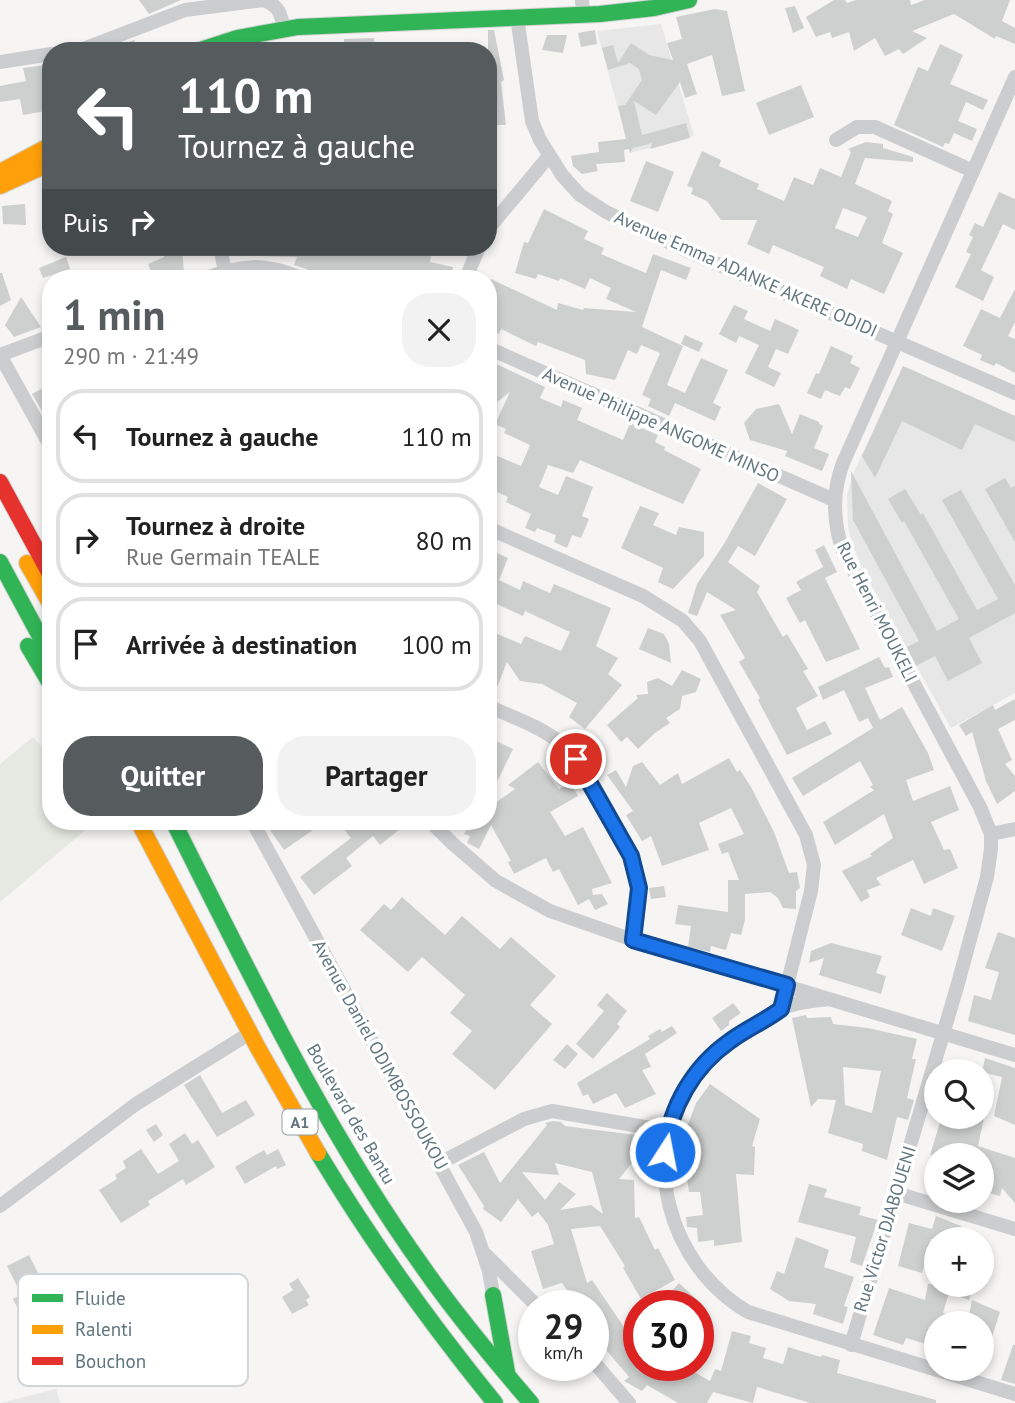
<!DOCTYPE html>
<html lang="fr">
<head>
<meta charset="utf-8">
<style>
  :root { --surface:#fff; --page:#f2f2f2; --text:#222; --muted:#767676; --line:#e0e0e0; --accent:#565c5e }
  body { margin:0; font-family:"PT Sans",sans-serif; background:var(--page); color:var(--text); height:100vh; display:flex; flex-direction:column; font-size:26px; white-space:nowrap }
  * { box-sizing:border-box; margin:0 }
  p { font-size:23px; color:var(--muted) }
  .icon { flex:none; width:38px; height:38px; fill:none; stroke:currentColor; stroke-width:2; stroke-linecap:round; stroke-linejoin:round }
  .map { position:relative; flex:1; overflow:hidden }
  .drawer { position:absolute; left:42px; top:270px; width:455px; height:560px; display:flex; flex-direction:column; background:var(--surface); border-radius:28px; box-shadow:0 4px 10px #0003 }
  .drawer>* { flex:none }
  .top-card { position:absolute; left:42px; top:42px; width:455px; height:214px; border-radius:28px; box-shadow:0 4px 10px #0003; background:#565c5e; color:#fff; overflow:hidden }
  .buttons { position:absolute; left:924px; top:1059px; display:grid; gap:14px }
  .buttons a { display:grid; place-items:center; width:70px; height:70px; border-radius:50%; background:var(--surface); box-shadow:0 4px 10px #0003; font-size:35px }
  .speed { position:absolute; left:518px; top:1290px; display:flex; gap:14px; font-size:35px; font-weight:700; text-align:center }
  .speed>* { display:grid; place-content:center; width:91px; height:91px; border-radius:50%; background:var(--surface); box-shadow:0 4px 10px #0003; line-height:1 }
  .speed small { font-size:18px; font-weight:400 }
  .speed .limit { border:10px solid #d22; background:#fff; color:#111 }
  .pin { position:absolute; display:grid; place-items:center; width:60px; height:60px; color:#fff; margin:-30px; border:4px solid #fff; border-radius:50%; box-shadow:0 2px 7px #0007 }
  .me { position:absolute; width:77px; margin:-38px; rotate:11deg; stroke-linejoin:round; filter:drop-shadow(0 0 5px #0008) }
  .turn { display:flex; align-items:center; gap:24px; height:147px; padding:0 21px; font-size:32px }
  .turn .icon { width:91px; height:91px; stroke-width:2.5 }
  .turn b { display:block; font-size:49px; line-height:60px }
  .then { display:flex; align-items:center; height:66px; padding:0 21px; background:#0003; gap:14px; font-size:26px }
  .round { display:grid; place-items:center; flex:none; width:74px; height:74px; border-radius:28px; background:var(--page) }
  .head { display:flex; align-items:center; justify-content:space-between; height:119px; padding:0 21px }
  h1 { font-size:42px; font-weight:800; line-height:52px; color:var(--accent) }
  .action { display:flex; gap:14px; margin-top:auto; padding:14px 21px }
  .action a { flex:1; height:80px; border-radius:28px; background:var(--accent); color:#fff; font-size:28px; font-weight:800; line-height:80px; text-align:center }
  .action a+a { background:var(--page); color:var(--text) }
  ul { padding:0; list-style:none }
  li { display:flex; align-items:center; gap:21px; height:94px; margin:0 14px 10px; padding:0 7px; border:4px solid var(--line); border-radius:28px }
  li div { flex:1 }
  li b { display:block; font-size:26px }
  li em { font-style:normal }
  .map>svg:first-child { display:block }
</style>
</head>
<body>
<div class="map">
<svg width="1015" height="1403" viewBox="0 0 1015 1403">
  <rect width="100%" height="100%" fill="#f6f5f4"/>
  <g fill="#e6e7e6">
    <path d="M661 24 694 136 630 153 597 31Z"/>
    <path d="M903 366 1015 416V693L951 728 863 570 851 540 848 526 847 495 853 474Z"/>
    <path d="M56 1389 60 1403H1Z"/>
  </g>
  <path fill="#e6e8e2" d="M33 737 51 758V821H96L0 902V764Z"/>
  <g fill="#ced0d0" fill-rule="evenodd">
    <path d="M139 0H181L149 14Z"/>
    <path d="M834 0H845L847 3 856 0H910L911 5 925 0H1010L1002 21 1015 28V44L996 36 995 39 954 14 912 31 927 38 903 54 899 49 885 56 875 38 854 51 849 32 832 38 830 32 816 37 806 17Z"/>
    <path d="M795 6 804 28 793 33 785 8Z"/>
    <path d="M715 9 727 11 745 91 722 96 712 55 687 64 697 94 685 98 680 82 656 115 634 101 642 135 686 123 690 138 650 149 652 143 633 148 630 153 629 149 624 150 625 162 596 164 598 171 582 174 573 166 571 156 599 152 598 142 626 139 618 106 625 105 642 80 639 69 630 63 608 70 602 48 613 45 618 63 631 43 649 55 673 60 667 43 682 39 676 17Z"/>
    <path d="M488 30H494L504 80 501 82 506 125H488Z"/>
    <path d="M595 30 597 44 581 47 578 33Z"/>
    <path d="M547 35H567L563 53 542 50Z"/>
    <path d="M374 38V51H344V39Z"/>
    <path d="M134 40 139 51H105Z"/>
    <path d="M940 44 963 55 950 84 988 100 983 110 966 102 958 121 977 129 972 141 954 133 949 144 945 143 943 147 894 125 918 67 928 71Z"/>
    <path d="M45 65 47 78 51 77V110L23 115 20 99 0 102V86L26 81 23 68Z"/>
    <path d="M801 85 814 117 769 135 756 103Z"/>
    <path d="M866 142 883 144V148L913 157V162L865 158 855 184 892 201 888 211 893 214 882 243 903 253 884 294 851 279 847 289 820 276 824 267 773 245 769 254 747 244 757 220H721L707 201 691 194 693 188 687 186 702 151 721 160 719 166 759 184 757 189 784 201 794 177 813 185 820 168 841 177 851 152 848 149ZM843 208 867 217 858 237 835 228Z"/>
    <path d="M646 161 674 172 658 212 630 201Z"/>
    <path d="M999 192 1015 199V230L1003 224 981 270 994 277 983 301 955 287 971 254 966 252 973 237 969 235 975 223 983 227Z"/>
    <path d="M25 204 26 225 3 224 2 206Z"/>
    <path d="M544 209 588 231 584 239 604 248 601 254 624 264 646 273 653 254 691 268 686 280 661 270 642 327 683 346 667 385 685 393 701 358 728 370 713 403 721 407 715 421 675 403 669 416 648 406 651 399 642 395 660 353 641 345 637 354 628 350 615 380 586 374 585 360 538 342 536 346 501 329 499 334 488 329V286L491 279 557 310 558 303 583 310 584 308 636 312 606 299 611 288 590 278 585 289 560 278 559 281 538 274 536 279 515 273 524 242 528 243Z"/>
    <path d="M164 247H182L184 274 172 278H153L148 264 164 257Z"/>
    <path d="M256 247H341V250L362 255 363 247H433L430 262 453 267 451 278H319L306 269 294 265 297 257 256 256Z"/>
    <path d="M66 257 70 269 43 278 39 268Z"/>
    <path d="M0 273H2L11 300 0 306Z"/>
    <path d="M1015 289V322L1008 336 1015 339V373L996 363 994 366 980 360 982 355 963 346 981 309 1000 318Z"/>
    <path d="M21 297 41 327 14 337 5 325Z"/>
    <path d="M734 305 748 311 744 319 770 331 775 319 799 330 788 354 776 349 768 367 781 373 774 387 745 373 759 345 739 336 736 343 719 334Z"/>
    <path d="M685 335 703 343 699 352 681 344Z"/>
    <path d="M831 346 853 356 850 363 860 368 850 389 845 387 840 396 825 390 821 399 807 393 816 373 819 374Z"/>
    <path d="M488 360 545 387 540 398 561 407 563 400 582 408 577 420 623 440 630 423 658 435 655 442 665 447 664 450 701 469 683 504 580 460 573 473 548 465 539 487 558 495 566 476 593 487 582 516 589 519 581 538 572 535 567 548 554 542 556 535 537 528 535 532 525 528 531 514 506 502 508 497 488 488V452L521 466 530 445 504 433 506 429 495 424 510 392 488 409Z"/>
    <path d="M903 366 1015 416V442L975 424 962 450 902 421 875 478 862 456Z"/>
    <path d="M41 389 51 395V427L32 394Z"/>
    <path d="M779 404 792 434 800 414 819 422V424L823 426 814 448 829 454 822 471 785 456 787 451 750 440 744 423 756 409Z"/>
    <path d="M851 471 937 631 959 619 904 521 902 523 888 499 905 489 921 515 923 513 977 610 998 599 942 500 961 490 1015 585V613L969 638 982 663 948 681 935 656 916 666 907 647 919 641 853 520Z"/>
    <path d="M1005 478 1011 488 1015 486V542L985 489Z"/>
    <path d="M758 483 787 499 755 556 738 546 728 562 760 586 757 592 783 637 787 634 808 669 803 671 818 696 796 708 807 730 825 721 832 734 787 755 758 700 760 698 739 662 745 658 720 615 736 610 707 592 697 616 688 613 697 584 724 544Z"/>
    <path d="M640 506 659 513 653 525 676 535 679 527 704 532V556L673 589 658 582 663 568 621 548Z"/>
    <path d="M824 545 837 572 825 578 860 649 826 662 805 620 800 623 786 598 801 590 796 582 823 567 815 550Z"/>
    <path d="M488 549 508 558 499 580 520 590 523 581 550 593 554 584 611 608 596 646 618 658 608 674 622 685 585 729 569 717 577 703 542 684 520 681 507 662 498 685 488 681V630L521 644 525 636 561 651 570 632 525 611 523 616 490 601 488 604Z"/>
    <path d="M648 628 664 634 669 644 671 663 639 649Z"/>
    <path d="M879 657 885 668 889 667 893 677 865 688 880 720 902 707 928 753 934 770 906 780 913 801 950 786 959 810 931 822 944 850 950 849 958 868 924 884 913 860 876 878 881 885 867 890 870 897 861 902 842 871 872 856 870 854 893 838 884 814 835 845 823 822 874 790 870 787 873 785 860 761 803 796 792 778 873 728 868 718 859 722 844 690 823 700 818 687Z"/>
    <path d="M682 670 701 679 696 692 682 696 680 709 666 718 670 723 655 733 638 749 627 737 621 742 607 725 638 698 636 695 648 694 647 682 658 678 672 686Z"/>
    <path d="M1015 699V720L998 729 1012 760 1005 764 1015 776V791L997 804 986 781 972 732 966 736 959 725 993 705 995 710Z"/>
    <path d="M492 739 513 749 498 780 488 775V747Z"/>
    <path d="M729 758 737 772 740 770 751 787 774 832 789 873 797 872 800 888 796 891V909L783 908 778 898 770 892 745 894V920L741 935 731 933 726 950 711 946 710 952 688 947 691 926 675 924 678 905 728 912V880H739L728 852 722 854 718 844 744 834 731 808 699 823 709 850 662 866 651 836 642 841 626 815 633 811 607 775 616 770 626 787 633 766 642 762 660 785 678 773 682 784Z"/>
    <path d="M538 762 559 789 570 783 578 796 550 812 565 836 583 827 612 883 592 889 593 895 602 894 608 904 595 910 589 899 578 905 559 869 553 872 546 858 514 874 508 862 511 861 491 825 479 849 467 843 470 836 464 834 471 821H488V800L495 803 515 789 508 785Z"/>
    <path d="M283 821H326L284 850 270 830Z"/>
    <path d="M337 821H410L380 845 373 836 346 858 352 866 314 895 300 877 351 838Z"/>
    <path d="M664 886 666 897 651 899 649 888Z"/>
    <path d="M402 897 445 935 462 916 500 949 511 937 556 976 530 1005 552 1024 495 1090 452 1054 472 1031 450 1013 465 995 422 957 408 972 360 930 384 904 391 910Z"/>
    <path d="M911 908 931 916 933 908 955 916 942 951 901 935Z"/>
    <path d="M998 932 1015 938V1035L968 1021 974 995 991 1000 999 972 985 968Z"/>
    <path d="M831 943 882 956 876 973 886 976 881 994 819 975 824 958 809 963 811 951Z"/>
    <path d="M607 993 627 1011 617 1024 620 1027 593 1059 576 1044 604 1011 597 1005Z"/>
    <path d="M733 1003 741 1013 729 1021V1025L721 1031 712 1018Z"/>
    <path d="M806 1015 807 1018 831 1017 833 1024 868 1028 917 1039 912 1059H916L907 1098 914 1100 908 1120 897 1117 887 1160 862 1151 863 1144 828 1133 836 1100 818 1099 811 1107 792 1018ZM843 1067 881 1071 872 1113 845 1105Z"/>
    <path d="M672 1026 677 1033 645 1054 651 1067 642 1070 656 1094 625 1108 616 1093 593 1104 588 1094 583 1096 577 1083 650 1039 648 1036 660 1029 662 1032Z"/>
    <path d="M567 1044 578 1054 565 1069 553 1060Z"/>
    <path d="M985 1058 1015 1068V1125L994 1116 1002 1077 982 1072Z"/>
    <path d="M200 1075 222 1113 246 1100 255 1115 217 1137 184 1085Z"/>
    <path d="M710 1084 760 1119 752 1146 755 1147 754 1175 736 1174 742 1242 714 1246V1240L698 1242 697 1228 687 1227 686 1217 703 1215 700 1192H689L686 1171 690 1151 680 1146 696 1103Z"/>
    <path d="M942 1116H978L984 1119 978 1146 1015 1158V1203L1002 1188 1000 1196 982 1191V1155H930Z"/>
    <path d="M553 1121 561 1122 565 1126 636 1135 632 1163 619 1179 634 1180 635 1218 639 1217 655 1250 658 1248 675 1280 641 1299 623 1268 625 1266 600 1226 571 1229 587 1283 592 1280 624 1327 633 1319 639 1326V1365H647L658 1375 664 1365H682L710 1381 715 1369 721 1371 732 1331 751 1336 749 1343 766 1348 763 1358 783 1364 788 1347 821 1357 822 1355 840 1360 837 1373 936 1400V1403H810L757 1387 753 1403 713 1392 707 1403H678L647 1385 642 1391 624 1381 629 1377 602 1345 604 1344 593 1329V1306H578L562 1283 543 1289 531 1251 554 1244 548 1225 538 1212 532 1217 518 1199 501 1222 483 1209 484 1206 458 1165 484 1152 500 1183 547 1125 545 1123ZM555 1163 592 1172 603 1214 591 1205 560 1210 576 1194 559 1182 545 1200 522 1172 559 1175Z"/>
    <path d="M156 1124 163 1135 154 1142 146 1130Z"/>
    <path d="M185 1133 192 1144 198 1140 215 1167 186 1185 183 1179 148 1201 150 1205 121 1223 99 1190 117 1179 115 1175 126 1168 123 1161 141 1149 158 1174 179 1161 169 1144Z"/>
    <path d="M278 1149 286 1165 277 1169 276 1166 245 1184 235 1167 264 1150 267 1155Z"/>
    <path d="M809 1184 827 1189 824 1197 861 1207 859 1215 878 1220 862 1266 850 1262 856 1237 798 1222Z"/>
    <path d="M936 1216 961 1226 958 1239H931L922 1273 898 1266 909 1223 932 1229Z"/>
    <path d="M796 1237 829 1250 824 1267 854 1277 844 1306 848 1307 843 1324 813 1314 816 1304 789 1301 770 1289 777 1271 784 1274Z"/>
    <path d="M29 1255 43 1283 48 1280 64 1311 28 1329 13 1299 20 1295 17 1291 19 1290 7 1266Z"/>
    <path d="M298 1278 310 1297 306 1300 309 1305 292 1314 282 1297 293 1290 289 1284Z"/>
    <path d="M679 1283 704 1306H659Z"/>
    <path d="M928 1284H965L973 1287 969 1300 949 1293 943 1313 968 1320 972 1300 1000 1312 984 1362H982V1323H936V1347L906 1338 903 1345 873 1335 889 1288 925 1300Z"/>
    <path d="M1013 1345H1015V1384L1001 1380Z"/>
  </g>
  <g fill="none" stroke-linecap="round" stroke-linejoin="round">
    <defs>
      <g id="fast">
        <path d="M197 51 237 38 298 27 600 14 654 8 689 0"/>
        <path d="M0 562 51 657"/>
        <path d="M28 646 51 685"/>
        <path d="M173 821C250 974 325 1131 425 1270 458 1317 494 1360 531 1403"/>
        <path d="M318 1153C371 1241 430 1323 495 1403"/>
        <path d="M493 1295 507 1372"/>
      </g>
      <g id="slow">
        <path d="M0 172 51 145"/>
        <path d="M0 186 51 163"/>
        <path d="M27 563 51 605"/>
        <path d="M138 821 258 1048 318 1153"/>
      </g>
      <path id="jam" d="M0 482 51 576"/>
    </defs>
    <use href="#fast" stroke="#d1d3d3" stroke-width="18"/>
    <use href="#slow" stroke="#d1d3d3" stroke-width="18"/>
    <use href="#jam" stroke="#d1d3d3" stroke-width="18"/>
    <g stroke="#cccdce" stroke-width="14">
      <path d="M582 0 583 15"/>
      <path d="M517 17 532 121 540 140 562 175 580 195 606 212 685 250 1015 393"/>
      <path d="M71 51 83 49 185 10 263 0C279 5 281 14 284 29"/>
      <path d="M0 62 51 54"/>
      <path d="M836 140 857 127H875L973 171"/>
      <path d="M488 229 549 156"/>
      <path d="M220 247 225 271"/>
      <path d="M206 278C243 264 264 263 302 278"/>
      <path d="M466 278 479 247"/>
      <path d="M488 348 834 500"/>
      <path d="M0 355 51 447"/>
      <path d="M0 355 51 336"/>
      <path d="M488 528 643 596 683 621 700 641 806 835 814 865 811 891 781 1009"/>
      <path d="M488 706C514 718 543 727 564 746 587 767 636 856 639 887 641 904 636 923 633 940"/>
      <path d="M252 821 476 1232 489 1271 493 1295"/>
      <path d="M430 821 452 843 496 881 550 911 633 940 1015 1055"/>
      <path d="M991 834 1015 829"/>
      <path d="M828 999C813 1001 795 1002 781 1009 772 1013 764 1021 754 1026 731 1040 710 1055 693 1077 637 1154 668 1265 748 1312L1015 1394"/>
      <path d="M440 1163 524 1119 552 1111 668 1131"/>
      <path d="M896 1193 1015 1229"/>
      <path d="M0 1206 136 1104 250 1033"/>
      <path d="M485 1254 537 1306"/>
      <path d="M851 1345 957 987 987 877 991 849V834L980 807 842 549C833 520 832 492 843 463L1015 77"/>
      <path d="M593 1361 629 1403"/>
    </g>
    <use href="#fast" stroke="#30b455" stroke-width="16"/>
    <use href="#slow" stroke="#ff9f0a" stroke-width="16"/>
    <use href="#jam" stroke="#e5322d" stroke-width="16"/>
  </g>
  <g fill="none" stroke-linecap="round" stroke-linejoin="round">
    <defs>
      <path id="route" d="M576 759 631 856 639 888 633 940 787 985 781 1009C765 1021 746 1029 730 1041 693 1067 670 1107 665 1152"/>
    </defs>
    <use href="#route" stroke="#114b97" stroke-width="18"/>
    <use href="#route" stroke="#1a73e8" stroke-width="12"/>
  </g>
  <g text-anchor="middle" stroke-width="7" stroke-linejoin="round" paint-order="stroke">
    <rect fill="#fff" stroke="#909ea5" stroke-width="2" x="282.5" y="1109.5" width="35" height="25" rx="5"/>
    <g font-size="16" font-weight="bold" fill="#61757f">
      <text x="300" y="1128">A1</text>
    </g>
    <g font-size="18" fill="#61757f" stroke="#fff">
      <text transform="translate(746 274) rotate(24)" y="6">Avenue Emma ADANKE AKERE ODIDI</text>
      <text transform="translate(661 425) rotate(24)" y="6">Avenue Philippe ANGOME MINSO</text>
      <text transform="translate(877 612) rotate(63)" y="6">Rue Henri MOUKELI</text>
      <text transform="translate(380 1055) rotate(61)" y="6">Avenue Daniel ODIMBOSSOUKOU</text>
      <text transform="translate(351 1114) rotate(60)" y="6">Boulevard des Bantu</text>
      <text transform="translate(885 1229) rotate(-73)" y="6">Rue Victor DJABOUENI</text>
    </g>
  </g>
  <rect x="18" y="1274" width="230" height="112" rx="10" fill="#fff" stroke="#d0d6d9" stroke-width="2"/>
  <rect x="32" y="1294" width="31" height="8" fill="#30b455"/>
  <rect x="32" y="1325" width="31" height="9" fill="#ff9f0a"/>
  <rect x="32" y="1357" width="31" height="8" fill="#e5322d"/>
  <g font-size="19" fill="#61757f">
    <text x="75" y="1305">Fluide</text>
    <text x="75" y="1336">Ralenti</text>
    <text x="75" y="1368">Bouchon</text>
  </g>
</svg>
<div class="buttons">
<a><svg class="icon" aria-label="search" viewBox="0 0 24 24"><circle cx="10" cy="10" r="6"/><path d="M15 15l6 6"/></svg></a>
<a><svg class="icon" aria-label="layers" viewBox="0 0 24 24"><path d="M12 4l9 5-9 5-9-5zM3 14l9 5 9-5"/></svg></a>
<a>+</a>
<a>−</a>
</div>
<div class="speed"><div>29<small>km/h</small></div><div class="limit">30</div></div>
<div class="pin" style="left:576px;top:759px;background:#d93025"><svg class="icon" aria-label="arrive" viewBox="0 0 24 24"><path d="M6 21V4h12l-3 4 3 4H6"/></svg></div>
<svg class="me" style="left:665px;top:1152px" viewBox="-20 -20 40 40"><circle r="17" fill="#1a73e8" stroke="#fff" stroke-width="3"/><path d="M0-11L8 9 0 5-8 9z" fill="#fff"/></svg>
<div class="top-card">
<div class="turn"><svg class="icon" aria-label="left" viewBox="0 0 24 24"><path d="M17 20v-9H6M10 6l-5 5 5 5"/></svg><div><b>110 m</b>Tournez à gauche</div></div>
<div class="then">Puis<svg class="icon" aria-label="right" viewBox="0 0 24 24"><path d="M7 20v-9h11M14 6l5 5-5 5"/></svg></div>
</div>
<section class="drawer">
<div class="head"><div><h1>1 min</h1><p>290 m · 21:49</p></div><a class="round"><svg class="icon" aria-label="close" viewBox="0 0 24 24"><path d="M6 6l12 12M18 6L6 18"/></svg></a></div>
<ul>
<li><svg class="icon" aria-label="left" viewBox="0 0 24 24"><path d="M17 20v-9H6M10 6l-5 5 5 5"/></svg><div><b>Tournez à gauche</b></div><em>110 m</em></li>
<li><svg class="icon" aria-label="right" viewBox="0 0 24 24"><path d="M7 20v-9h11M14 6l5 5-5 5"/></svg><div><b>Tournez à droite</b><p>Rue Germain TEALE</p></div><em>80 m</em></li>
<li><svg class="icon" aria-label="arrive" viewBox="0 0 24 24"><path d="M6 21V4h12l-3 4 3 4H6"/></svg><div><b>Arrivée à destination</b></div><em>100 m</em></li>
</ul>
<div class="action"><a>Quitter</a><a>Partager</a></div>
</section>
</div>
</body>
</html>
